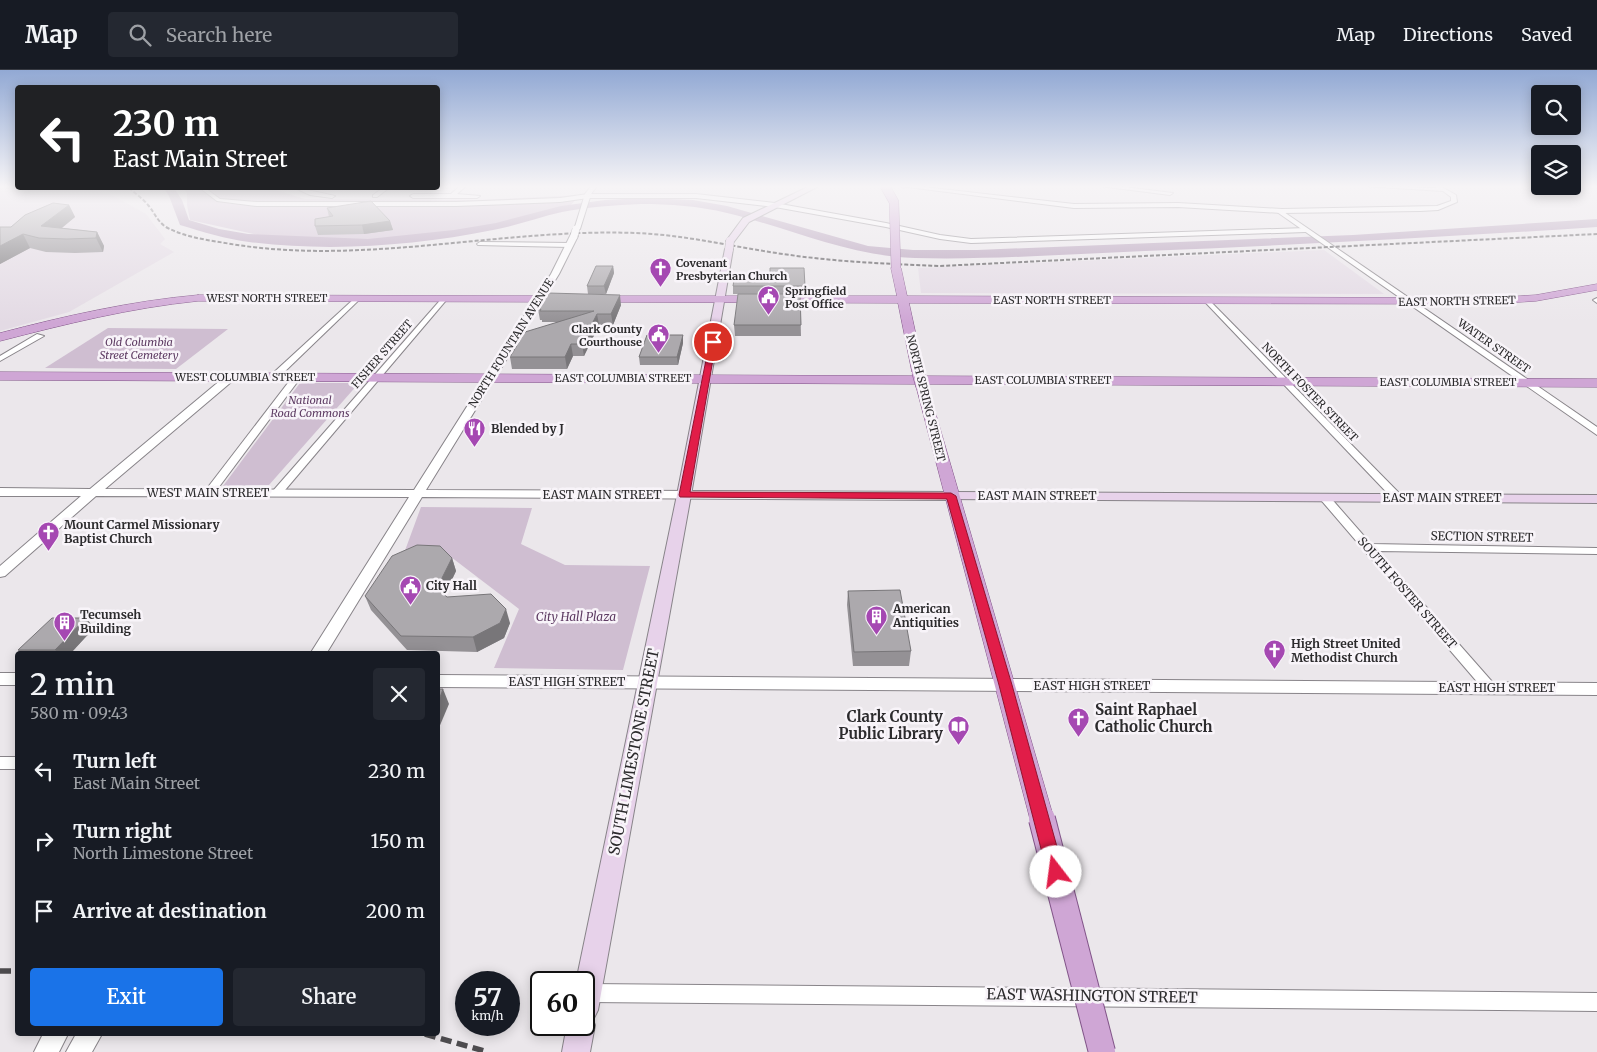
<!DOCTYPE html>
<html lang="en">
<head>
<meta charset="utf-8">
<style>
  :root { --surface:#171b24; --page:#242831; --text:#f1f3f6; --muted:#9ea1a6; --line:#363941; --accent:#1a73e8 }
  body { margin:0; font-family:Merriweather,serif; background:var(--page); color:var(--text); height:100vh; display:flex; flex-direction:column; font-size:19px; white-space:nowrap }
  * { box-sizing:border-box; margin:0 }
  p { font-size:16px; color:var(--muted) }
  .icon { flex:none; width:28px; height:28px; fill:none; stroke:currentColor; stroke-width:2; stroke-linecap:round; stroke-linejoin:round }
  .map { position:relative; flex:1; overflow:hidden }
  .side { position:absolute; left:15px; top:581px; width:425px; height:385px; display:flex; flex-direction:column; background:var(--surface); border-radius:5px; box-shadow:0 2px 12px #0003 }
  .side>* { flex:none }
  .top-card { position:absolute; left:15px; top:15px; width:425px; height:105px; border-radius:5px; box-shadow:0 2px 12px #0003; background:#202124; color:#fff; overflow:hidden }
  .controls { position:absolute; left:1531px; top:15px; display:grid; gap:10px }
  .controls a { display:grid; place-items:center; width:50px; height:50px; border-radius:5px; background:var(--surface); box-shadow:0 2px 12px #0003; font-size:25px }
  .speed { position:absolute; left:455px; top:901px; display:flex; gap:10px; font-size:25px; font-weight:700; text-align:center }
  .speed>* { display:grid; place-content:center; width:65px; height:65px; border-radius:50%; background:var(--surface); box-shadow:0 2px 12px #0003; line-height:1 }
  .speed small { font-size:12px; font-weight:400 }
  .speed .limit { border:2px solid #111; border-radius:8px; background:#fff; color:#111 }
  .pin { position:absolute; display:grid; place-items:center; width:42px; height:42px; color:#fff; margin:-21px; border:2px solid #fff; border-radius:50%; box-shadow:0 1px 5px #0007 }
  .me { position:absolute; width:55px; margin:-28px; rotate:345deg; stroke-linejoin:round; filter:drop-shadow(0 0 4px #0008) }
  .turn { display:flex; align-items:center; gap:18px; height:105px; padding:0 15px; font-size:22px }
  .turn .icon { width:65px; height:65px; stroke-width:2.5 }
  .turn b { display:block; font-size:35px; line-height:42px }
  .round { display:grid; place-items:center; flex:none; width:52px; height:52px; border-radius:5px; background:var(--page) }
  .head { display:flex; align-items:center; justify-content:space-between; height:85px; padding:0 15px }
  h1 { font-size:30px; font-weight:600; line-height:38px }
  .primary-button { display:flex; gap:10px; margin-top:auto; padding:10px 15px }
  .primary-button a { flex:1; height:58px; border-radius:5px; background:var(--accent); color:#fff; font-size:20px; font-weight:600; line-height:58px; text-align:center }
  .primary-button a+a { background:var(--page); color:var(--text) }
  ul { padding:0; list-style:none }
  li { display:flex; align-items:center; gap:15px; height:70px; padding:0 15px }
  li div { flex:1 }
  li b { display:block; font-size:19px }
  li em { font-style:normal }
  header { display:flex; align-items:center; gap:30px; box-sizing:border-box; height:70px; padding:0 25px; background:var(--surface); border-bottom:1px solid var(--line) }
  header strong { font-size:24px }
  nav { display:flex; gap:28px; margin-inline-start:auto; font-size:18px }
  .search { width:350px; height:45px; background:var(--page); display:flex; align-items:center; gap:12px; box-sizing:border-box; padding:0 18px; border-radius:5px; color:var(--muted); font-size:19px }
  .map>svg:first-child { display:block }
</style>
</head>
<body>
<header>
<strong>Map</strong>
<div class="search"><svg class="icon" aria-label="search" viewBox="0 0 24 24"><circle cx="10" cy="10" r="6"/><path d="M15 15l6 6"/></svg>Search here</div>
<nav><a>Map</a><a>Directions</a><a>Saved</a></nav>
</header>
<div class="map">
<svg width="1597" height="982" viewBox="0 0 1597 982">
  <rect width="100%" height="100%" fill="#ebe7eb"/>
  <g fill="#e3dae4">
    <path d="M0 116 95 118 96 121 112 125 146 144 165 169 160 174 174 182 69 242 0 261Z"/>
    <path d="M1324 180 1384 224 921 223 918 198Z"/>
  </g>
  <g fill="#cfbed1">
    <path d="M183 118H275L276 120 305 129 478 130 580 125 569 137 455 163 363 171 267 167 190 150 187 135V123Z"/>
    <path d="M108 258 228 259 176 299 45 298Z"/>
    <path d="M300 313H359L269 415 223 416Z"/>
    <path d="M421 437 532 438 521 474 565 495 650 496 623 600 494 598 519 539 451 487 403 486Z"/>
  </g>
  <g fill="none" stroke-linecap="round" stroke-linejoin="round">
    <path fill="#b199b5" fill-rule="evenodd" d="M164 118H174L182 130 189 150 219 159 248 164 368 169 454 160 496 153 561 136 605 130 644 128 693 130 727 136 868 176 913 180H977L1353 165 1597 149V157C1446 167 1296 175 1145 181 1068 184 991 190 915 188 848 186 790 158 727 143 699 136 669 134 641 134 615 135 588 137 562 142 539 147 516 156 493 160 413 176 330 182 249 172 226 169 203 162 180 155L169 126Z"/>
    <defs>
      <g id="minor">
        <path d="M460 116H466L457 124 480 126 477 128H413L410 126 413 124H451Z"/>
        <path d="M900 116H915L1074 134 1178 133 1282 139 1437 136 1451 131V127L1443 121 1364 116 1437 118 1435 116H1440L1456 125 1457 132 1438 140 1420 141 1282 143 1178 137 1074 138Z"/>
        <path d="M1100 116H1116L1173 123 1170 125Z"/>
        <path d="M200 118H205L220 129 257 132H456L560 128 588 124H696L775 133 886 153 940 165 971 169 1306 158 1309 160 1306 162 971 173 940 169 886 157 775 137 696 128H588L560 132 456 136H257L217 131Z"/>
        <path d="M295 118C298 118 332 125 335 126L332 128 310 125Z"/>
        <path d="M383 118H389L377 127H373V125Z"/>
        <path d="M480 172 570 173 573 175 570 177 478 175 477 174Z"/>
        <path d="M356 227 361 228 277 309H271V305Z"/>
        <path d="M443 227 448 228 280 426H272L271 424 272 422Z"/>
        <path d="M1597 228V233L1593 230Z"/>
        <path d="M1205 230H1209L1402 426 1403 428 1402 430H1394L1205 232Z"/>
        <path d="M37 264 44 266 0 291V286Z"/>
        <path d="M294 305 301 307 213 425H205L204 423 205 421Z"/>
        <path d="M1325 425 1329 426 1371 474 1597 478V484L1377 481 1495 615 1497 618 1495 621 1490 623 1485 621 1321 430 1320 428Z"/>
        <rect x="0" y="687" width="18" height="12"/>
        <path d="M587 914 1597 923V941L587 932 584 931V915Z"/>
      </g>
      <g id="tertiary">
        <path d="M591 116H597L591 124 580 159 574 160 585 124Z"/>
        <path d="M1277 140H1281L1597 357V365L1277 142Z"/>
        <path d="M571 164 578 166 559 204 426 420 951 422 957 426 951 430 422 427 326 584H310L409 427 96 426 5 506 0 507V496L81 426H0V418L90 419 228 304H236V308L105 419 414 420 551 204Z"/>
        <rect x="0" y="603" width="18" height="12"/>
        <path d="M438 605 1597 613V625L438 617Z"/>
        <path d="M43 964H68L59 982H34Z"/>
        <path d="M76 964H102L92 982H66Z"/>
      </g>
      <g id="secondary">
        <path d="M810 116H819L749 152 733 173 726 171 743 148Z"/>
        <path d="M729 176 733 179 691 425 598 940 593 950 595 955 590 982H562L567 955H584V912H576L677 425 725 179Z"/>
        <path d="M951 422 1597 425V433L946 429 944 426 946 423Z"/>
      </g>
      <g id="primary">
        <path d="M899 116H908L904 118Z"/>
        <path d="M896 195 901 198 907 226 1488 228 1536 225 1597 214V220L1536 231 1488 234 909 233 924 302 918 306 912 302 898 233 596 232 591 229 596 226H897L891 198Z"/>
        <path d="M198 225 568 226 573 229 568 232 198 231C130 238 66 254 0 271V263C65 246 131 231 198 225Z"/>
        <path d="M0 302 1597 309V317L927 314 1054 749 1051 756 1042 759 1033 756 1030 749 916 316 917 314 0 310Z"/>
      </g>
    </defs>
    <use href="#minor" stroke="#888489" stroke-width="2"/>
    <use href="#tertiary" stroke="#888489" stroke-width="2"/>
    <use href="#secondary" stroke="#888489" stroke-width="2"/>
    <use href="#primary" stroke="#815488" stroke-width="1"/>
    <use href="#minor" fill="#fff" fill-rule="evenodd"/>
    <use href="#tertiary" fill="#fff" fill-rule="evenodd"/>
    <use href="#secondary" fill="#e7d2ea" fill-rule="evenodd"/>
    <use href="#primary" fill="#cfa6d5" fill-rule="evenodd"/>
    <path stroke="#4d4b4e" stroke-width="2" stroke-dasharray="4 2" stroke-linecap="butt" d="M129 118C135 123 143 129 148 135 155 143 157 151 166 157 186 168 209 170 231 174 365 196 501 158 636 163 688 165 738 178 790 185 840 192 890 194 940 196L1597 164"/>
    <g stroke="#4d4b4e" stroke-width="5.5" stroke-dasharray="11 5.5" stroke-linecap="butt">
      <path d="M0 901H18"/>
      <path d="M425 964 488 982"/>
    </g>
    <defs>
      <path id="tertiary-bridge" d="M574 166 576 159"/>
      <path id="secondary-bridge" d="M729 179 730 171"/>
      <path id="primary-bridge-far2" d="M885 116 894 132 896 198"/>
      <path id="primary-bridge-far1" d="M918 302 922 316"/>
      <path id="primary-bridge" d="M1042 749 1102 982"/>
    </defs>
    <use href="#tertiary-bridge" stroke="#888489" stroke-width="8" stroke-linecap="butt"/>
    <use href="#secondary-bridge" stroke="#888489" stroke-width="9" stroke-linecap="butt"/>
    <use href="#primary-bridge-far2" stroke="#815488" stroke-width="10" stroke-linecap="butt"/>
    <use href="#primary-bridge-far1" stroke="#815488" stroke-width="13" stroke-linecap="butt"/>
    <use href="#primary-bridge" stroke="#815488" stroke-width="28" stroke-linecap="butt"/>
    <use href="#tertiary-bridge" stroke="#fff" stroke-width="7"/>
    <use href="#secondary-bridge" stroke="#e7d2ea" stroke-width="8"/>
    <use href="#primary-bridge-far2" stroke="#cfa6d5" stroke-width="9"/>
    <use href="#primary-bridge-far1" stroke="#cfa6d5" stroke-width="12"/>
    <use href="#primary-bridge" stroke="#cfa6d5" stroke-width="26"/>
  </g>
  <g fill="#949195">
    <path d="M69 135 75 147 62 158 97 162 104 176 103 182 75 183 46 182 30 178 0 194V157H11Z"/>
    <path d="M327 138 390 151 393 160 364 164 318 165 315 156 329 147Z"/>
    <path d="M613 196 614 203 606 224H588L587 216Z"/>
    <path d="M804 198 805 224H733V216L770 204Z"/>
    <path d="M800 224 801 266H735L734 255Z"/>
    <path d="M621 235 613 255H599L584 286H573L567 299H512L510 287 557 252H542V250H540L538 239Z"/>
    <path d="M683 265V273L678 295H640L639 287Z"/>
    <path d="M452 488 456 501 445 525 447 527 510 553 504 568 477 582 407 580 371 540 365 526Z"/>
    <path d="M848 521 911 581 909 596H853L847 535Z"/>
    <path d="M86 548 94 558 70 584H21L18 580Z"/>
  </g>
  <g fill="#787679">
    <path d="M69 135 75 147 49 168 41 156Z"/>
    <path d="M390 151 393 160 364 164 362 155Z"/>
    <path d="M97 162 104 176 103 182 96 168Z"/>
    <path d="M23 164 30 178 0 194V176Z"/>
    <path d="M613 196 614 203 606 224 604 216Z"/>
    <path d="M620 225 621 235 613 255 611 244Z"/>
    <path d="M597 244 599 255 584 286 582 274Z"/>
    <path d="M683 265V273L678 295 677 287Z"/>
    <path d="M571 274 573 286 567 299 565 287Z"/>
    <path d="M452 488 456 501 441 532 437 518Z"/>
    <path d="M506 539 510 553 504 568 477 582 473 567Z"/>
    <path d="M86 548 94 558 70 584H58L55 580Z"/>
    <path d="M443 619 449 634 438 660V633Z"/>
  </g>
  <g fill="#aca9ad" stroke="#787679">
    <path d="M371 131 390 151 362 155 315 156V149L333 146 327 138Z"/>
    <path d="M53 133 69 135 41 156 97 162 96 168 67 169 39 168 23 164 0 176V157H11L25 145Z"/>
    <path d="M596 196H613L604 216H587Z"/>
    <path d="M770 198H804L805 216H733L735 204H770Z"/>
    <path d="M548 223 620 225 611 244H597L582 274H571L565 287H510L525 262 594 241H540L541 239H538Z"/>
    <path d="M738 224H800L801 255H734Z"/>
    <path d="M647 265H683L677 287H639Z"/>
    <path d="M417 475 440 476 452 488 437 518 447 527 491 524 506 539 500 553 473 567 401 566 365 526 392 486Z"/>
    <path d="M900 520 911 581 854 582 848 521Z"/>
    <path d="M52 548H86L55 580H18Z"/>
    <path d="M438 619H443L438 633Z"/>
  </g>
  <linearGradient id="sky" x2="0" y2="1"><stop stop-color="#92a9d4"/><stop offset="0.46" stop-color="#f6f4f6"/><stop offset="1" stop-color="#f6f4f6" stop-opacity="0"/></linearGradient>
  <rect width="1597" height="253" fill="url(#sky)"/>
  <path fill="#e11d48" stroke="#92132f" d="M710 270 716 272 690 422 951 423 956 426 1012 615 1064 802 1062 808 1056 810 1050 808 1047 802 999 615 947 429 680 427 679 425Z"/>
  <defs>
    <symbol id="church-pin" viewBox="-11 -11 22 30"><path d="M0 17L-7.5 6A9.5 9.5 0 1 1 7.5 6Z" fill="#a548b2" stroke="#f8f4f9"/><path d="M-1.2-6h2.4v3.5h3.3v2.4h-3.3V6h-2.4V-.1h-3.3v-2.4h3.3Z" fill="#fff"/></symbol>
    <symbol id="civic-pin" viewBox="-11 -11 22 30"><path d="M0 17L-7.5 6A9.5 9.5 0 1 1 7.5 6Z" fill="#a548b2" stroke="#f8f4f9"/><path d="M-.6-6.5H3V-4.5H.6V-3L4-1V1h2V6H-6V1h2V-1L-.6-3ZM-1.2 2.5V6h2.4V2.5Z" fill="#fff"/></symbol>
    <symbol id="restaurant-pin" viewBox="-11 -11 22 30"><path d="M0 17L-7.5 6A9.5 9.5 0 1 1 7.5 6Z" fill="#a548b2" stroke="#f8f4f9"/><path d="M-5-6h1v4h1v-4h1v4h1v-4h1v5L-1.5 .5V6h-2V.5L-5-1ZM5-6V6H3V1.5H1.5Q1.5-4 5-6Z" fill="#fff"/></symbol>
    <symbol id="building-pin" viewBox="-11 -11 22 30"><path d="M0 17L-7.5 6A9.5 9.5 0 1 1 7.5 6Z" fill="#a548b2" stroke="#f8f4f9"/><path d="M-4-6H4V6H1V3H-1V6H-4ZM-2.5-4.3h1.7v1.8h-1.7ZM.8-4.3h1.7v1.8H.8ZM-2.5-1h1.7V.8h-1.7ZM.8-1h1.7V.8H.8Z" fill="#fff"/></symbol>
    <symbol id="library-pin" viewBox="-11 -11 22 30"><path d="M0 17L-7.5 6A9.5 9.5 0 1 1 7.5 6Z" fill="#a548b2" stroke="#f8f4f9"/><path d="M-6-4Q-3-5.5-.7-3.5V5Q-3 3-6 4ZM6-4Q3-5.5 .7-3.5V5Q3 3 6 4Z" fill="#fff"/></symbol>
  </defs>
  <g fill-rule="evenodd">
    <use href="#church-pin" x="648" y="186" width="25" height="34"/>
    <use href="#civic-pin" x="756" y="214" width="25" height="34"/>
    <use href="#civic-pin" x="646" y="252" width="25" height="34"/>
    <use href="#restaurant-pin" x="462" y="346" width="25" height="34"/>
    <use href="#church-pin" x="36" y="450" width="25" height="34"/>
    <use href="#civic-pin" x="398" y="504" width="25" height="34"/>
    <use href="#building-pin" x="864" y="534" width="25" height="34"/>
    <use href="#building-pin" x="52" y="540" width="25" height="34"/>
    <use href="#church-pin" x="1262" y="568" width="25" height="34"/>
    <use href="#church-pin" x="1066" y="636" width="25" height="34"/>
    <use href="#library-pin" x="946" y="644" width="25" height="34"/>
  </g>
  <g text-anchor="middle" stroke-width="5" stroke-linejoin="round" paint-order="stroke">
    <g font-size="11" font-weight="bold" fill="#2c2b2d" stroke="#f8f4f9" text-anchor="start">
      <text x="676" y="197">Covenant<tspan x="676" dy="13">Presbyterian Church</tspan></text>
      <text x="785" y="225">Springfield<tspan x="785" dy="13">Post Office</tspan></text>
      <text x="642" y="263" text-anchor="end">Clark County<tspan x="642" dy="13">Courthouse</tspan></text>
    </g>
    <g font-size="11" fill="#2c2b2d" stroke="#f8f4f9">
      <text x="267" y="232">WEST NORTH STREET</text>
      <text x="1052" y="234">EAST NORTH STREET</text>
      <text transform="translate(1457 231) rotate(-1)" y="4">EAST NORTH STREET</text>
      <text transform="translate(511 273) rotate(-58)" y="4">NORTH FOUNTAIN AVENUE</text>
      <text transform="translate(1494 276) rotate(35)" y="4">WATER STREET</text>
      <text transform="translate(382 284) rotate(-49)" y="4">FISHER STREET</text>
      <text x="245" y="311">WEST COLUMBIA STREET</text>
      <text x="623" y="312">EAST COLUMBIA STREET</text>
      <text x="1043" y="314">EAST COLUMBIA STREET</text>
      <text x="1448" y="316">EAST COLUMBIA STREET</text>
      <text transform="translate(1310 322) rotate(46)" y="4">NORTH FOSTER STREET</text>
      <text transform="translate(926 328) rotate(76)" y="4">NORTH SPRING STREET</text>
    </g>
    <g font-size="11" font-style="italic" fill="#5e3c63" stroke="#f8f4f9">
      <text x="139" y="276">Old Columbia<tspan x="139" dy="13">Street Cemetery</tspan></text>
      <text x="310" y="334">National<tspan x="310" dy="13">Road Commons</tspan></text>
    </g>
    <g font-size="12" font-weight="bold" fill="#2c2b2d" stroke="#f8f4f9" text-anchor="start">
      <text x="491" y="363">Blended by J</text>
      <text x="64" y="459">Mount Carmel Missionary<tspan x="64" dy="14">Baptist Church</tspan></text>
      <text x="426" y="520">City Hall</text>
      <text x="893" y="543">American<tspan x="893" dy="14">Antiquities</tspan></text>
      <text x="80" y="549">Tecumseh<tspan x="80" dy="14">Building</tspan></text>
      <text x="1291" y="578">High Street United<tspan x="1291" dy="14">Methodist Church</tspan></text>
    </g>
    <g font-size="12" fill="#2c2b2d" stroke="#f8f4f9">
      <text x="208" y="427">WEST MAIN STREET</text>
      <text x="602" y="429">EAST MAIN STREET</text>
      <text x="1037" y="430">EAST MAIN STREET</text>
      <text x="1442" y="432">EAST MAIN STREET</text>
      <text transform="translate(1482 467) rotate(1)" y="4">SECTION STREET</text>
      <text transform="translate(1407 523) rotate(49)" y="4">SOUTH FOSTER STREET</text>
      <text x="567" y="616">EAST HIGH STREET</text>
      <text x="1092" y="620">EAST HIGH STREET</text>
      <text x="1497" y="622">EAST HIGH STREET</text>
    </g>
    <g font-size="12" font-style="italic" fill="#5e3c63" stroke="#f8f4f9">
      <text x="576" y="551">City Hall Plaza</text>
    </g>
    <g font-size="15" font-weight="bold" fill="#2c2b2d" stroke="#f8f4f9" text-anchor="start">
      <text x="1095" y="645">Saint Raphael<tspan x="1095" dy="17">Catholic Church</tspan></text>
      <text x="943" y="652" text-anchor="end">Clark County<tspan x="943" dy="17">Public Library</tspan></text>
    </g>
    <g font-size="15" fill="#2c2b2d" stroke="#f8f4f9">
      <text transform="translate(634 682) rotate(-79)" y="5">SOUTH LIMESTONE STREET</text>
      <text transform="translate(1092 926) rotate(1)" y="5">EAST WASHINGTON STREET</text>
    </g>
  </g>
</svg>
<div class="controls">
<a><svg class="icon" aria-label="search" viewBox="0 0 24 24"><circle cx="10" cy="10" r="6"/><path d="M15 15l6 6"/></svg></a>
<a><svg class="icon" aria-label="layers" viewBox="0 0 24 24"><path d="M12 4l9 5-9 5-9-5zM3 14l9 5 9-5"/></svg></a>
</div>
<div class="speed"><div>57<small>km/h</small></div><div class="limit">60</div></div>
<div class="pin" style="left:713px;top:272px;background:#d93025"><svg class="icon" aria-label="arrive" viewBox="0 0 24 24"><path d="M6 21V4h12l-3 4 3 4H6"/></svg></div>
<svg class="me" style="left:1056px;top:802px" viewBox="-20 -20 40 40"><circle r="19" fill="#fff"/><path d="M0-13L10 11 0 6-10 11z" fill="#e11d48"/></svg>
<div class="top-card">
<div class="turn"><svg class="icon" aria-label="left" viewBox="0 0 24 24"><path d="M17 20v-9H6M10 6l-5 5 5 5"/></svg><div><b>230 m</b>East Main Street</div></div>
</div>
<section class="side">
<div class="head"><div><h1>2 min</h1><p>580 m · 09:43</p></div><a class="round"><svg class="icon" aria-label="close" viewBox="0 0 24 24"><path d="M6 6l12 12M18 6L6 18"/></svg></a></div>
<ul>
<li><svg class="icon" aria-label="left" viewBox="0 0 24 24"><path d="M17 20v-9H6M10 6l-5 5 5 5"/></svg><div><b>Turn left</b><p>East Main Street</p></div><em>230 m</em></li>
<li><svg class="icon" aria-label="right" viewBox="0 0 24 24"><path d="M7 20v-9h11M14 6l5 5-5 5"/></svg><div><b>Turn right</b><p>North Limestone Street</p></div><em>150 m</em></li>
<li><svg class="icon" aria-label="arrive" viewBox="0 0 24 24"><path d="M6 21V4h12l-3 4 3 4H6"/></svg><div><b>Arrive at destination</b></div><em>200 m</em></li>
</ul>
<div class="primary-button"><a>Exit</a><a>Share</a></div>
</section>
</div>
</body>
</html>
